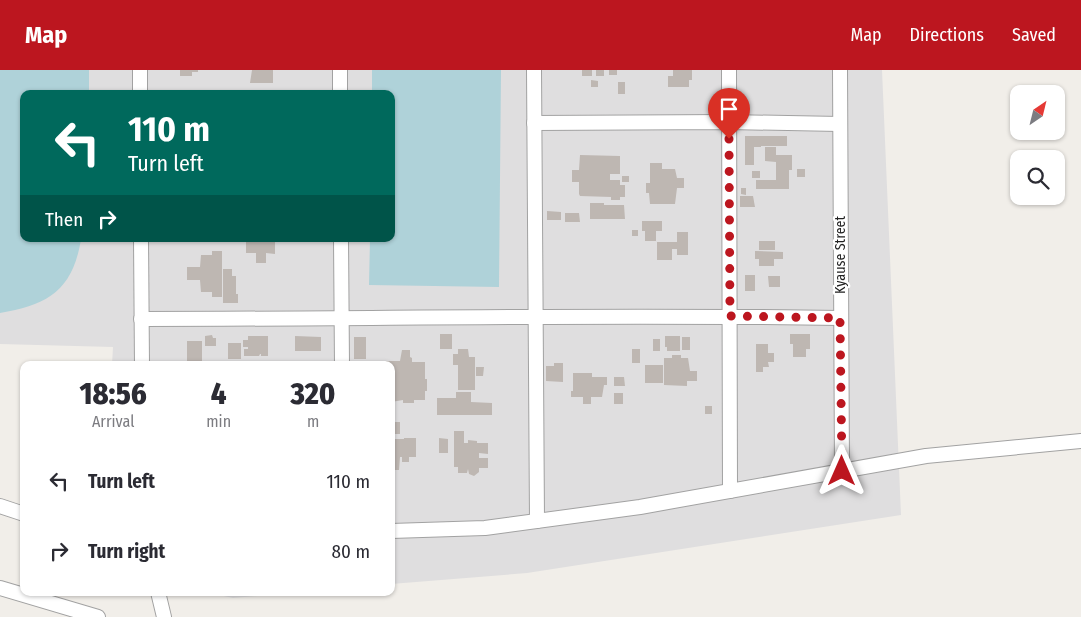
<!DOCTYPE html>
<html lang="en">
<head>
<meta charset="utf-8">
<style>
  :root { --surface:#fff; --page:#f7f7f7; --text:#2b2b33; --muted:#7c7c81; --accent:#bc161f }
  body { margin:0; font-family:"Fira Sans Condensed",sans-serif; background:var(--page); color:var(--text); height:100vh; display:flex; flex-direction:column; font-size:19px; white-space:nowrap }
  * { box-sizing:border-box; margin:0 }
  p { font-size:16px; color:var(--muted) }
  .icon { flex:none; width:28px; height:28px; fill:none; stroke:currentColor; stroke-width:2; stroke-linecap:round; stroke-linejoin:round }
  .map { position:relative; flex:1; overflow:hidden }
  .panel { position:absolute; left:20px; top:291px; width:375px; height:235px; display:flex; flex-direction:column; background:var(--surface); border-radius:10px; box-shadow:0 1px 4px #0004 }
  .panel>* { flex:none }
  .top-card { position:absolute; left:20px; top:20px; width:375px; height:152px; border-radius:10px; box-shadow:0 1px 4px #0004; background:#00695c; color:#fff; overflow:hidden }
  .needle { width:32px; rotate:35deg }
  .fabs { position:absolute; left:1010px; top:15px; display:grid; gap:10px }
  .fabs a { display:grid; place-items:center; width:55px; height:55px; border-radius:10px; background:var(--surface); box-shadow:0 1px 4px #0004; font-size:25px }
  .pin { position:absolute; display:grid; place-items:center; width:42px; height:42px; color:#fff; margin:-51px -21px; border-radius:50% 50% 50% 0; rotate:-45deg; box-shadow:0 0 5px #0007 }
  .pin .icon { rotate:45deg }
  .me { position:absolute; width:55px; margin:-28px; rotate:0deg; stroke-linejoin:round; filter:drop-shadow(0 0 4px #0008) }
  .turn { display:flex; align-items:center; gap:18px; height:105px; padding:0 25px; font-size:22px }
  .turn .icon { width:65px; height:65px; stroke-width:2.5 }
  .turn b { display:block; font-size:35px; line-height:42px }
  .then { display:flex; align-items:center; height:48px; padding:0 25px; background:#0003; gap:10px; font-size:19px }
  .eta { display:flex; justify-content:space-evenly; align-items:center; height:85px; text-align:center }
  .eta b { font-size:30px; font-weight:800; line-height:35px }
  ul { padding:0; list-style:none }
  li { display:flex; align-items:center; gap:15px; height:70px; padding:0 25px }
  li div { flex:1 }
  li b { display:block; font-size:19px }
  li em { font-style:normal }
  header { display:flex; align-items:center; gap:30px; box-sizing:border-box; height:70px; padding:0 25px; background:var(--accent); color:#fff }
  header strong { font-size:24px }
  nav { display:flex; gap:28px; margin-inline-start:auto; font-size:18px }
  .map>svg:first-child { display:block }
</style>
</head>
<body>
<header>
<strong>Map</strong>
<nav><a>Map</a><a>Directions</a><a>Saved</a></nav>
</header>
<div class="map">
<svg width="1081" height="547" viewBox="0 0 1081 547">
  <rect width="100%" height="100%" fill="#f1eee9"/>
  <g fill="#dfdedf" fill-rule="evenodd">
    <path d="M0 0H882L901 445 527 503 391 514V295H112L113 277 0 274ZM24 24H391V169H24Z"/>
    <path d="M210 523H294L233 528Z"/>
  </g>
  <g fill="#afd2d9">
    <path d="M0 0H89V24H24V169H81C73 220 48 235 0 243Z"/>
    <path d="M372 0H501L499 217 369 215 370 169H391V24H372Z"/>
  </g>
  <g fill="#beb7b2">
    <path d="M180 0H198V2H192V6H180Z"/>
    <path d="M252 0H273V13H250Z"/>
    <rect x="582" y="0" width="10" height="6"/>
    <rect x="596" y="0" width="8" height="6"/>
    <rect x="609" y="0" width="8" height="5"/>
    <path d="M673 0H692V10H689V17H668V6H673Z"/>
    <path d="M591 10 598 11V17H591Z"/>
    <rect x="618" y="12" width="7" height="12"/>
    <path d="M745 66H787V76H761V77H754V95H745Z"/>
    <path d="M765 77H776V85H792V100H789V119H756V110H776V92L765 91Z"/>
    <path d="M580 85 620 86V104H610V110H620V115H625V127H620V130H611V127L580 126 579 124V112H572V100H579Z"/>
    <path d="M650 93H662V99H675L677 108H684V118H677L675 134H650L649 123H646V113H650Z"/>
    <rect x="797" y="99" width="8" height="8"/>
    <rect x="752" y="101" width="8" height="7"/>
    <rect x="622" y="106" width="7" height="6"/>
    <path d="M741 118H746V125L741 124Z"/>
    <path d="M740 126H753L755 137H740Z"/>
    <path d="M590 133H604V135H624L625 149H590Z"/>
    <path d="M547 141 561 142V150H547Z"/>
    <path d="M565 143H579L580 152H565Z"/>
    <path d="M642 151H662V161H656V171H645V161H642Z"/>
    <rect x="632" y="160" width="6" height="6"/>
    <path d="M677 162H688V185H677V179H672V190H657V172H677Z"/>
    <path d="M246 169H275V184L266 183V193H256V183H246Z"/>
    <rect x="276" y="169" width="14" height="2"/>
    <rect x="291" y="169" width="18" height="2"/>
    <rect x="759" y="171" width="16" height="9"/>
    <path d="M212 181H222V227H212V222H201L200 210H187V197H200L201 185H212Z"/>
    <path d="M755 181 783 182V189H774V196H759V189H755Z"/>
    <path d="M223 199H232V206H236V224H238V233H223Z"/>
    <rect x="745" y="205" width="10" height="16"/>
    <path d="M768 206H780V217H769Z"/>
    <rect x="440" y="264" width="12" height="15"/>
    <path d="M790 264H810V279H806V287H793V274H790Z"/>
    <path d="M212 265 213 268H216V276H205V266Z"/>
    <path d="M248 266H268V286H261V284H260L259 286H244V279H248V277H243V270H248Z"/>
    <path d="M295 266 321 267V281H295Z"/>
    <path d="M665 266H680V281H667V277H665Z"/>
    <rect x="354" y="267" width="12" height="22"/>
    <rect x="682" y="267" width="8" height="13"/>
    <rect x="653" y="269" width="7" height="12"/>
    <rect x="187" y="271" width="15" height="21"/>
    <rect x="228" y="273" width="13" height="16"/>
    <path d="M756 274H768V283H774V292H768L769 297H763V302H756Z"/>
    <path d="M458 279H468L469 287H475V320H458V295H453V284H458Z"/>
    <rect x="632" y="279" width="8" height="14"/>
    <path d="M402 280H410V287L412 288V292H425V309H427V321H425V330H414V333H403V330L391 332V295H386V291H400Z"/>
    <path d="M672 285H681V288H688L690 301H697V311H687V316L664 315V288H672Z"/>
    <path d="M554 293H563V312L546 311V296H554Z"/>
    <rect x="645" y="295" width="18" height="18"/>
    <path d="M476 297H484L483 306H476Z"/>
    <path d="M573 303H592V307H607V315H604L602 327H591V334H583V327H571V321H573Z"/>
    <path d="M614 307H624L625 316H614Z"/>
    <path d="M456 322H471V332L492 333V345H437V328H456Z"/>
    <rect x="614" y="323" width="9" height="11"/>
    <rect x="705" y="336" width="7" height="8"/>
    <rect x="391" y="352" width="9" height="12"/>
    <path d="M454 361H464V373H468V370L477 371V373H488V384L479 383V388H488V398H479V402L474 406 469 404 468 399 467 403H458V397H454Z"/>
    <path d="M404 368H416V387H409V392H402V387H400L399 400H391V369H404Z"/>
    <path d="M439 368 448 369V383H439Z"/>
  </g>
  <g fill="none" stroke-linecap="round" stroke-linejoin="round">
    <defs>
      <g id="minor">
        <path d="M140 0V24"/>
        <path d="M340 0V24"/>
        <path d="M534 0 537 451"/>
        <path d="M729 0 730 421"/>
        <path d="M840 0 842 401"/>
        <path d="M534 53 729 52 840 54"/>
        <path d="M141 169 142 295"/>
        <path d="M341 169 342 295"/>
        <path d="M141 249C374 249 607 244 840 248"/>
        <path d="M0 436 24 444"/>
        <path d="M391 461 485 458 640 437 926 386 1081 371"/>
        <path d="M0 518 98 547"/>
        <path d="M158 522 164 547"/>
      </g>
    </defs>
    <use href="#minor" stroke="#a2a2a2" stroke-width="16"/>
    <use href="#minor" stroke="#fff" stroke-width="14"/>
  </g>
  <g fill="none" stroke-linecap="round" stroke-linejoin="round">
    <path stroke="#bc161f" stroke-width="9" stroke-dasharray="0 16.2" d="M729 69 730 246 840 248 842 401"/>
  </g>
  <g text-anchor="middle" stroke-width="4.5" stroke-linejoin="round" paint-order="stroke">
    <g font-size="14" fill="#212121" stroke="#fff">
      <text transform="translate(840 185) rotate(-90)" y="5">Kyause Street</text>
    </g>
  </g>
</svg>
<div class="fabs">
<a><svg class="needle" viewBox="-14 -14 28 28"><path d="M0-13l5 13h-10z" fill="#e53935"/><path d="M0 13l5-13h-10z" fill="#7c7c81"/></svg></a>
<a><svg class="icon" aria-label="search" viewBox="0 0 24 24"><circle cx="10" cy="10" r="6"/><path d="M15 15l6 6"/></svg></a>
</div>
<div class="pin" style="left:729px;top:69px;background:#d93025"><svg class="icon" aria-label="arrive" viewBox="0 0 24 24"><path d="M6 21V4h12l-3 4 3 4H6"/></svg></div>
<svg class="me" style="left:842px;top:401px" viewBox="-20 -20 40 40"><path d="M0-17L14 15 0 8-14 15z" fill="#bc161f" stroke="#fff" stroke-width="4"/></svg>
<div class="top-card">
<div class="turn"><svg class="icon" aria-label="left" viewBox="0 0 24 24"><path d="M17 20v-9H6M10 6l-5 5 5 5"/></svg><div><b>110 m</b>Turn left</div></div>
<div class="then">Then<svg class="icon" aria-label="right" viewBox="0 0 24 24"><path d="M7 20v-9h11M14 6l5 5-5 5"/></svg></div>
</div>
<section class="panel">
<div class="eta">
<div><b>18:56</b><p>Arrival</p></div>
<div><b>4</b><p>min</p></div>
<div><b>320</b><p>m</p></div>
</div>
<ul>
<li><svg class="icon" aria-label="left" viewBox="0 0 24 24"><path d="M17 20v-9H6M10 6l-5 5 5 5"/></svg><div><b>Turn left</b></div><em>110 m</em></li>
<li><svg class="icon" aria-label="right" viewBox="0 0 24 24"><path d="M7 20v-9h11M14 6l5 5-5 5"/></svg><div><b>Turn right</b></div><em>80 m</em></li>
</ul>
</section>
</div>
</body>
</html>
